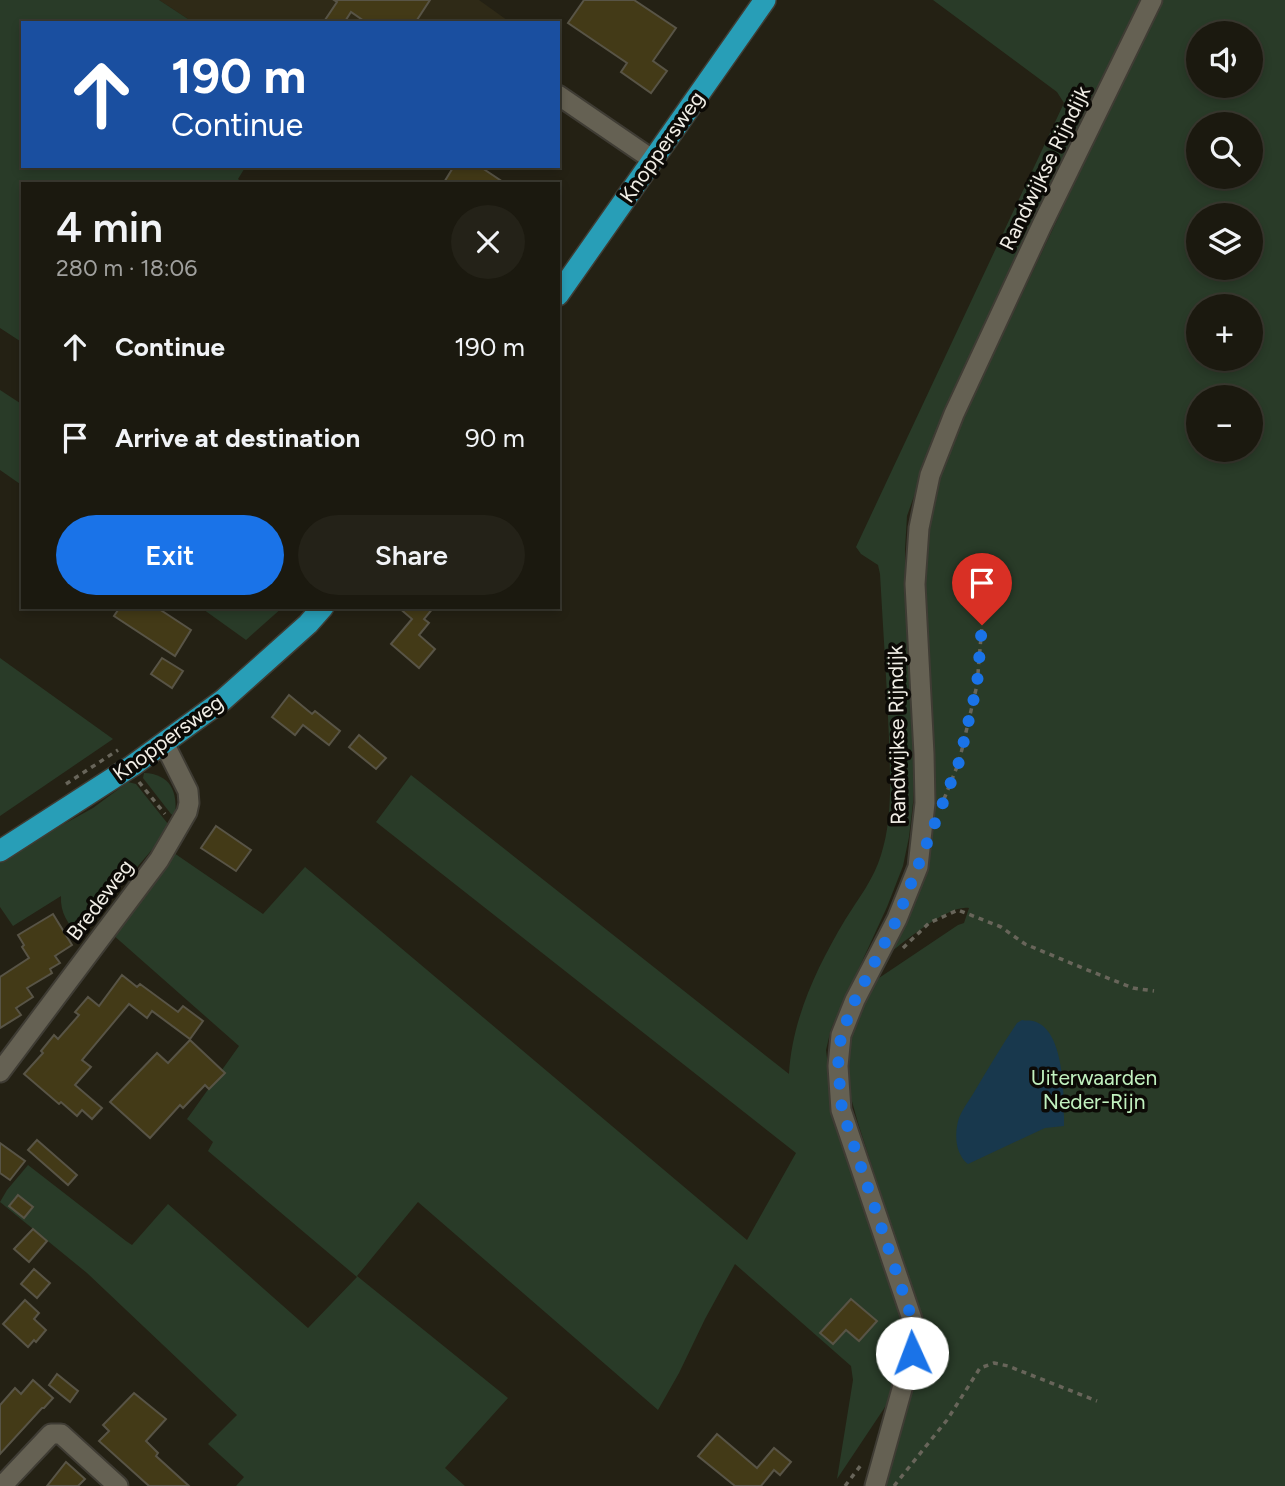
<!DOCTYPE html>
<html lang="en">
<head>
<meta charset="utf-8">
<style>
  :root { --surface:#1b190f; --page:#242218; --text:#f1f3f6; --muted:#a0a09e; --line:#39382f; --accent:#1a73e8 }
  body { margin:0; font-family:Figtree,sans-serif; background:var(--page); color:var(--text); height:100vh; display:flex; flex-direction:column; font-size:26px; white-space:nowrap }
  * { box-sizing:border-box; margin:0 }
  p { font-size:23px; color:var(--muted) }
  .icon { flex:none; width:38px; height:38px; fill:none; stroke:currentColor; stroke-width:2; stroke-linecap:round; stroke-linejoin:round }
  .map { position:relative; flex:1; overflow:hidden }
  .sheet { position:absolute; left:21px; top:182px; width:539px; height:427px; display:flex; flex-direction:column; background:var(--surface); border-radius:0px; box-shadow:0 4px 10px #0003,0 0 0 2px var(--line) }
  .sheet>* { flex:none }
  .banner { position:absolute; left:21px; top:21px; width:539px; height:147px; border-radius:0px; box-shadow:0 4px 10px #0003,0 0 0 2px var(--line); background:#1a4fa0; color:#fff; overflow:hidden }
  .fabs { position:absolute; left:1186px; top:21px; display:grid; gap:14px }
  .fabs a { display:grid; place-items:center; width:77px; height:77px; border-radius:50%; background:var(--surface); box-shadow:0 4px 10px #0003,0 0 0 2px var(--line); font-size:35px }
  .pin { position:absolute; display:grid; place-items:center; width:60px; height:60px; color:#fff; margin:-72px -30px; border-radius:50% 50% 50% 0; rotate:-45deg; box-shadow:0 0 7px #0007 }
  .pin .icon { rotate:45deg }
  .me { position:absolute; width:77px; margin:-38px; rotate:358deg; stroke-linejoin:round; filter:drop-shadow(0 0 5px #0008) }
  .turn { display:flex; align-items:center; gap:24px; height:147px; padding:0 35px; font-size:32px }
  .turn .icon { width:91px; height:91px; stroke-width:2.5 }
  .turn b { display:block; font-size:49px; line-height:60px }
  .round { display:grid; place-items:center; flex:none; width:74px; height:74px; border-radius:37px; background:var(--page) }
  .headline { display:flex; align-items:center; justify-content:space-between; height:119px; padding:0 35px }
  h1 { font-size:42px; font-weight:600; line-height:52px }
  .button { display:flex; gap:14px; margin-top:auto; padding:14px 35px }
  .button a { flex:1; height:80px; border-radius:42px; background:var(--accent); color:#fff; font-size:28px; font-weight:600; line-height:80px; text-align:center }
  .button a+a { background:var(--page); color:var(--text) }
  ul { padding:0; list-style:none }
  li { display:flex; align-items:center; gap:21px; height:91px; padding:0 35px }
  li div { flex:1 }
  li b { display:block; font-size:26px }
  li em { font-style:normal }
  .map>svg:first-child { display:block }
</style>
</head>
<body>
<div class="map">
<svg width="1285" height="1486" viewBox="0 0 1285 1486">
  <rect width="100%" height="100%" fill="#242114"/>
  <path fill="#2f2a17" d="M159 0H479L511 23H194Z"/>
  <g fill="#293b28" fill-rule="evenodd">
    <path d="M0 0H159L194 23H23V166H246L238 179 244 184H23V343L0 328Z"/>
    <path d="M933 0H1140L1082 123 919 482 907 516 905 550V586L914 768 913 803 909 837 903 866 887 907 831 1029 826 1050 829 1074 896 1299 902 1328 894 1379 887 1404 837 1479 853 1380 851 1366 735 1264 705 1319 679 1373 658 1410 418 1202 357 1276 508 1398 445 1468 465 1486H236L244 1477 208 1444 237 1415 87 1273 0 1202 7 1190 28 1165 126 1241 132 1245 168 1204 308 1328 357 1277 208 1151 213 1142 187 1119 239 1046 112 934 174 853 263 914 305 867 747 1240 796 1153 376 822 411 775 789 1074C792 1019 817 967 845 920 858 899 874 879 881 855 893 818 890 777 889 739 887 684 883 629 880 574L878 565 861 554 856 547 1064 103 1057 92Z"/>
    <path d="M1161 0H1285V1486H881L914 1296 858 1123 846 1080 851 1027 870 984 958 925 964 923 969 908C948 904 902 944 884 957L914 895 924 549 934 494 948 454 975 394ZM1199 33H1251V86H1199ZM1199 124H1251V177H1199ZM1199 215H1251V268H1199ZM1199 306H1251V359H1199ZM1199 397H1251V450H1199Z"/>
    <path d="M0 390 23 405V486L0 470Z"/>
    <path d="M200 607H283L246 640Z"/>
    <path d="M0 658 113 739 0 816Z"/>
    <path d="M144 773C170 774 178 791 175 816L171 814 143 778Z"/>
    <path d="M128 782 136 784 168 824V831L78 936C68 923 60 913 61 896L13 926 0 907V862L42 836 93 808Z"/>
  </g>
  <path fill="#18384d" d="M1022 1020C1026 1021 1029 1020 1033 1021 1066 1029 1064 1100 1064 1126L1045 1128 968 1164C955 1154 954 1133 959 1118 962 1110 968 1102 973 1094 987 1070 1001 1047 1017 1023Z"/>
  <g fill="#433a17" stroke="#585446" stroke-width="2">
    <path d="M334 0H430L415 23H367L351 12 344 23H323L337 2Z"/>
    <path d="M584 0H634L676 28 653 61 667 71 651 93 621 72 627 63 568 23Z"/>
    <path d="M454 166H479L506 184H443Z"/>
    <path d="M120 607H156L191 630 175 656 114 616Z"/>
    <path d="M398 607H434L424 619 429 623 419 635 435 649 419 668 391 644 412 619Z"/>
    <path d="M162 658 183 671 172 688 151 674Z"/>
    <path d="M289 695 312 714 315 711 340 731 329 745 303 725 295 735 272 717Z"/>
    <path d="M359 735 386 758 376 769 349 747Z"/>
    <path d="M216 826 251 850 236 871 201 848Z"/>
    <path d="M53 914 72 945 55 956 60 963 50 969 52 973 27 988 33 997 16 1008 21 1015 0 1028V977L29 958 22 947 24 945 18 935Z"/>
    <path d="M122 975 137 987 140 984 178 1012 183 1006 203 1021 190 1039 152 1011 147 1018 129 1004 82 1060 91 1067 75 1085 102 1108 92 1119 82 1110 77 1116 61 1102 59 1104 24 1074 43 1053 41 1051 54 1035 58 1039 79 1015 75 1012 88 997 99 1006Z"/>
    <path d="M190 1040 225 1073 209 1089 205 1085 183 1108 180 1105 150 1138 110 1102 157 1053 168 1063Z"/>
    <path d="M37 1140 77 1175 68 1185 28 1150Z"/>
    <path d="M0 1143 25 1161 10 1180 0 1173Z"/>
    <path d="M18 1195 33 1207 24 1218 9 1206Z"/>
    <path d="M33 1229 47 1241 29 1262 14 1249Z"/>
    <path d="M34 1269 50 1283 37 1298 21 1284Z"/>
    <path d="M851 1299 877 1321 859 1341 846 1330 833 1344 820 1333Z"/>
    <path d="M25 1300 39 1313 34 1319 46 1330 36 1342 34 1340 28 1347 3 1324Z"/>
    <path d="M57 1374 78 1391 70 1402 49 1385Z"/>
    <path d="M33 1380 53 1398 44 1408H42L0 1454V1405L15 1388 21 1394Z"/>
    <path d="M134 1393 166 1419 146 1441 158 1453 156 1456 189 1486H149L99 1441 109 1431 103 1425Z"/>
    <path d="M717 1434 757 1468 774 1448 791 1462 780 1475 774 1470 761 1486H735L698 1456Z"/>
    <path d="M66 1462 85 1479 78 1486H47Z"/>
  </g>
  <g fill="none" stroke-linecap="round" stroke-linejoin="round">
    <defs>
      <g id="minor">
        <path d="M558 95 653 160"/>
        <path d="M0 1072 159 860 187 812 189 803 188 791 164 743"/>
        <path d="M2 1486 51 1434H61L118 1486"/>
        <path d="M875 1486 912 1353V1319L841 1110 838 1066 841 1035 855 1000 897 919 918 867 925 803 924 754 915 584 919 528 930 475 954 414 1042 225 1152 0"/>
      </g>
      <g id="major">
        <path d="M558 295 765 0"/>
        <path d="M0 851 132 766 223 700 308 624 323 607"/>
      </g>
    </defs>
    <use href="#minor" stroke="#3f3c34" stroke-width="23"/>
    <use href="#major" stroke="#3f3c34" stroke-width="24"/>
    <g stroke="#68655a" stroke-width="3.5" stroke-dasharray="5 5" stroke-linecap="butt">
      <path d="M139 782 165 814"/>
      <path d="M66 784 118 750"/>
      <path d="M944 799 959 762 977 685 982 625"/>
      <path d="M903 948 929 923 958 910 1001 927 1025 944 1085 969 1133 988 1154 991"/>
      <path d="M845 1486 861 1465"/>
      <path d="M894 1486 947 1420 980 1368 994 1363 1008 1366 1097 1401"/>
    </g>
    <use href="#minor" stroke="#656153" stroke-width="19"/>
    <use href="#major" stroke="#289eb7" stroke-width="21"/>
  </g>
  <g fill="none" stroke-linecap="round" stroke-linejoin="round">
    <path stroke="#1a73e8" stroke-width="12" stroke-dasharray="0 21.6" d="M912 1353V1319L842 1110 838 1066 841 1035 855 1000 897 919 959 762 977 685 982 625"/>
  </g>
  <g text-anchor="middle" stroke-width="7" stroke-linejoin="round" paint-order="stroke">
    <g font-size="21" fill="#f1eee6" stroke="#0c0a06">
      <text transform="translate(662 147) rotate(-55)" y="7">Knoppersweg</text>
      <text transform="translate(1045 168) rotate(-64)" y="7">Randwijkse Rijndijk</text>
      <text transform="translate(897 735) rotate(-91)" y="7">Randwijkse Rijndijk</text>
      <text transform="translate(168 738) rotate(-36)" y="7">Knoppersweg</text>
      <text transform="translate(100 900) rotate(-53)" y="7">Bredeweg</text>
    </g>
    <g font-size="21" fill="#c1f1bf" stroke="#0c0a06">
      <text x="1094" y="1085">Uiterwaarden<tspan x="1094" dy="24">Neder-Rijn</tspan></text>
    </g>
  </g>
</svg>
<div class="fabs">
<a><svg class="icon" aria-label="sound" viewBox="0 0 24 24"><path d="M4 9h4l5-4v14l-5-4H4zM17 9q2 3 0 6"/></svg></a>
<a><svg class="icon" aria-label="search" viewBox="0 0 24 24"><circle cx="10" cy="10" r="6"/><path d="M15 15l6 6"/></svg></a>
<a><svg class="icon" aria-label="layers" viewBox="0 0 24 24"><path d="M12 4l9 5-9 5-9-5zM3 14l9 5 9-5"/></svg></a>
<a>+</a>
<a>−</a>
</div>
<div class="pin" style="left:982px;top:625px;background:#d93025"><svg class="icon" aria-label="arrive" viewBox="0 0 24 24"><path d="M6 21V4h12l-3 4 3 4H6"/></svg></div>
<svg class="me" style="left:912px;top:1353px" viewBox="-20 -20 40 40"><circle r="19" fill="#fff"/><path d="M0-13L10 11 0 6-10 11z" fill="#1a73e8"/></svg>
<div class="banner">
<div class="turn"><svg class="icon" aria-label="ahead" viewBox="0 0 24 24"><path d="M12 20V5M6 11l6-6 6 6"/></svg><div><b>190 m</b>Continue</div></div>
</div>
<section class="sheet">
<div class="headline"><div><h1>4 min</h1><p>280 m · 18:06</p></div><a class="round"><svg class="icon" aria-label="close" viewBox="0 0 24 24"><path d="M6 6l12 12M18 6L6 18"/></svg></a></div>
<ul>
<li><svg class="icon" aria-label="ahead" viewBox="0 0 24 24"><path d="M12 20V5M6 11l6-6 6 6"/></svg><div><b>Continue</b></div><em>190 m</em></li>
<li><svg class="icon" aria-label="arrive" viewBox="0 0 24 24"><path d="M6 21V4h12l-3 4 3 4H6"/></svg><div><b>Arrive at destination</b></div><em>90 m</em></li>
</ul>
<div class="button"><a>Exit</a><a>Share</a></div>
</section>
</div>
</body>
</html>
